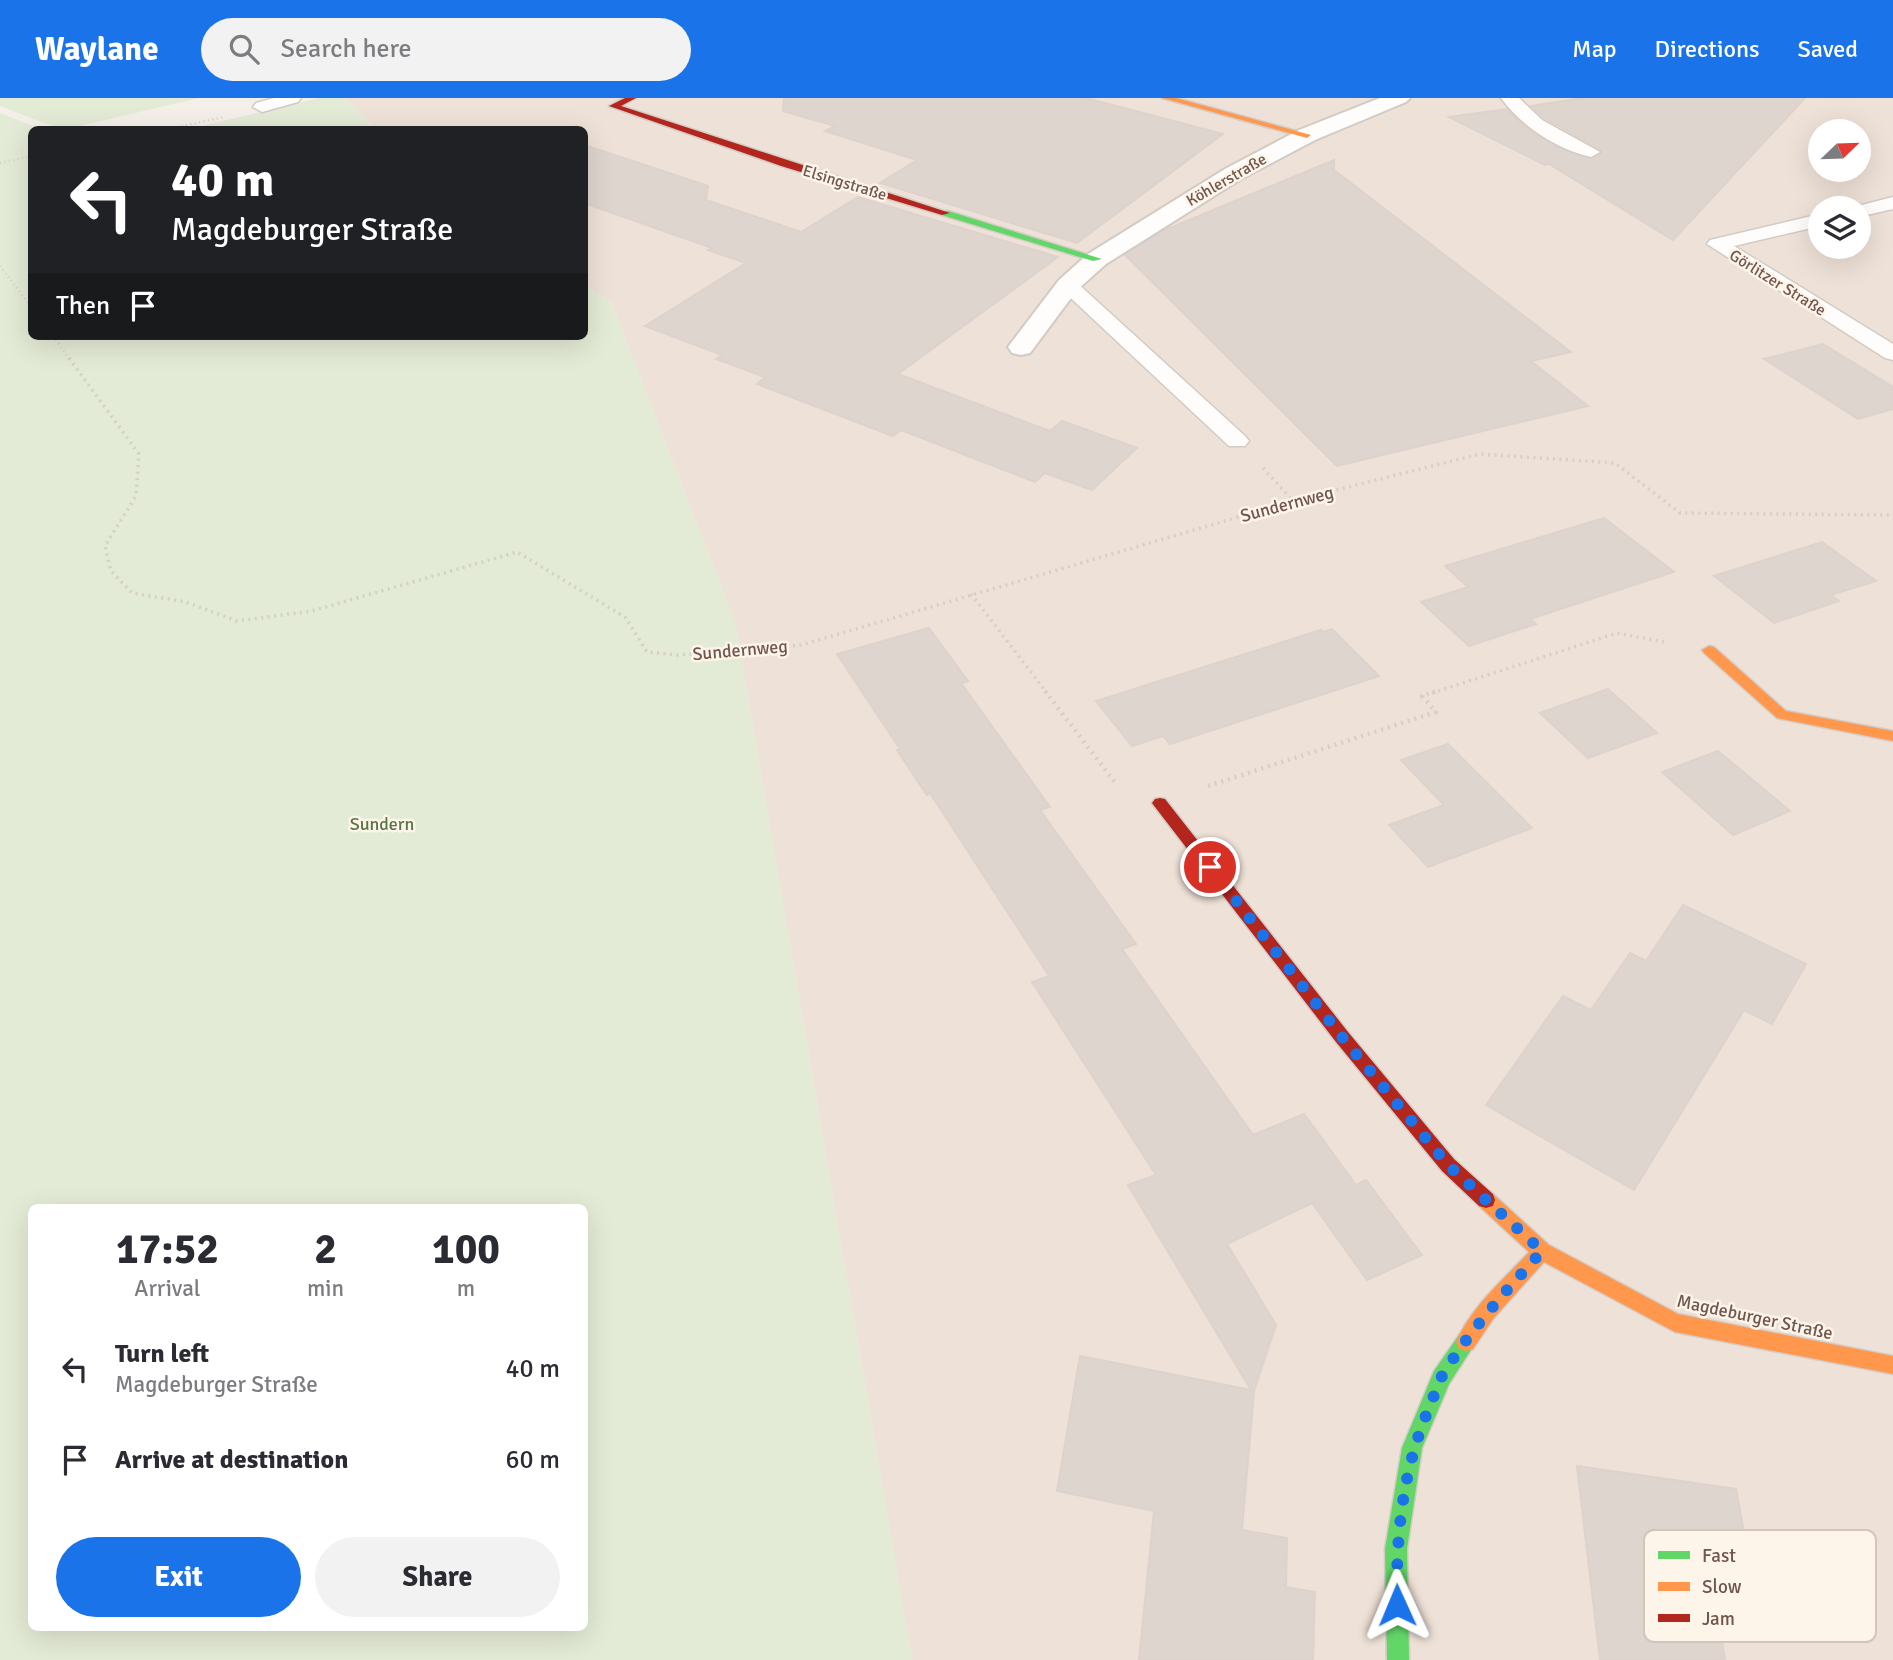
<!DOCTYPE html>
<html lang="en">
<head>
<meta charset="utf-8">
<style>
  :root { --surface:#fff; --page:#f2f2f3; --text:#2b2b33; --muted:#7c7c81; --accent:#1a73e8 }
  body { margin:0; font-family:Signika,sans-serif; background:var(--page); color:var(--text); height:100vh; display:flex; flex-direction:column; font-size:26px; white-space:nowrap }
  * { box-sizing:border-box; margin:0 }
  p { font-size:23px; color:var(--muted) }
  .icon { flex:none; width:38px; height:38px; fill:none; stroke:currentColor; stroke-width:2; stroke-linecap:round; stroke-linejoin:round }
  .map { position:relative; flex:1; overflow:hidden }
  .side { position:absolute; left:28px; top:1106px; width:560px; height:427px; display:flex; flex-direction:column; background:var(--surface); border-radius:10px; box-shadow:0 7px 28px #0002 }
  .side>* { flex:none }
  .hud { position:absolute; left:28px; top:28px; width:560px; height:214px; border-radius:10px; box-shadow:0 7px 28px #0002; background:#202124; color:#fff; overflow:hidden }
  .needle { width:46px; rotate:67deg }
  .fabs { position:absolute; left:1808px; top:21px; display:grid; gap:14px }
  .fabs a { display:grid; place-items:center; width:63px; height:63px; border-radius:50%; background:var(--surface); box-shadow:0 7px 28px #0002; font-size:35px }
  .pin { position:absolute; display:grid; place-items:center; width:60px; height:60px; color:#fff; margin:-30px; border:4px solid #fff; border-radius:50%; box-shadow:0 2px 7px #0007 }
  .me { position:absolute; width:77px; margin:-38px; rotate:359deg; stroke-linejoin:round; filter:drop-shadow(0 0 5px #0008) }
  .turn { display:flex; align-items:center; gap:24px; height:147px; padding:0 28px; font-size:32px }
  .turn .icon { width:91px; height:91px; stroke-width:2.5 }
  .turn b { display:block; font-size:49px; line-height:60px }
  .then { display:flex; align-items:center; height:66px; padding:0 28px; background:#0003; gap:14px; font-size:26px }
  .eta { display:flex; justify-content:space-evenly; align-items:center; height:119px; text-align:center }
  .eta b { font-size:42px; font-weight:800; line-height:49px }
  .button { display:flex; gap:14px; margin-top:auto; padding:14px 28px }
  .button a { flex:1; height:80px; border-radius:42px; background:var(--accent); color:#fff; font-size:28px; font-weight:800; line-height:80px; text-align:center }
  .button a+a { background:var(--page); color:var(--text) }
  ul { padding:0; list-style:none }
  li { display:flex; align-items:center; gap:21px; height:91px; padding:0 28px }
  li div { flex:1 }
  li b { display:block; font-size:26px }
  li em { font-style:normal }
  header { display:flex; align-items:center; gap:42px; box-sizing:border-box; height:98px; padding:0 35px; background:var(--accent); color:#fff }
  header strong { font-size:33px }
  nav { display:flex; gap:38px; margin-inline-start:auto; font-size:24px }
  .search { width:490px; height:63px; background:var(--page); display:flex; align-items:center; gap:18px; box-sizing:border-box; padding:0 24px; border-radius:38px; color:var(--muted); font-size:26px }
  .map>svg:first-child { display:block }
</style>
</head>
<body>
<header>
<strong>Waylane</strong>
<div class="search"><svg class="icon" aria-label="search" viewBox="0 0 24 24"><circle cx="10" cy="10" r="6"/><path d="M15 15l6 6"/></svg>Search here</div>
<nav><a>Map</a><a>Directions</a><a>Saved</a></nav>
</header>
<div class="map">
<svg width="1893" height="1562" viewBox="0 0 1893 1562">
  <rect width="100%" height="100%" fill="#f5efe9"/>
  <path fill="#eee1d7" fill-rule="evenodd" d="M345 0H1893V1562H912L735 524 611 204 585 187 584 32 376 31ZM1820 33H1858V72H1820ZM1820 110H1858V149H1820Z"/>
  <g fill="#e3ead5" fill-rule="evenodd">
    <path d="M0 0H199L63 32 0 8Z"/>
    <path d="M320 0H345L376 31H189Z"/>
    <path d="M0 15 40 31 32 32V238H584L585 187 611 204 735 524 912 1562H0ZM32 1110H584V1530H32Z"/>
  </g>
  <g fill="#ded5cf" stroke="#ded2cc" stroke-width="2">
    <path d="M784 0H1086L1223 36 1077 145 880 85 917 62 825 33 835 28 783 13Z"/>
    <path d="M1583 0H1805L1673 142 1549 66 1545 67 1449 19 1507 11 1528 31 1552 47 1592 61 1601 56V52L1544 20 1531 8Z"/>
    <path d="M584 47 708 88 706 102 801 134 858 99 1058 159 898 276 1050 333 1062 323 1137 350 1092 392 1045 375 1035 384 901 332 893 338 757 286 765 279 716 261 722 257 645 228 746 165 708 152 712 150 584 105Z"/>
    <path d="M1334 62V72L1571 254 1531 263 1588 308 1337 368 1125 157 1165 132Z"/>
    <path d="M1823 246 1893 289V311L1858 321 1764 261Z"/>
    <path d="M1604 420 1674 474 1530 521 1536 526 1469 548 1421 504 1468 489 1445 468Z"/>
    <path d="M1822 444 1876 483 1831 497 1839 503 1774 525 1714 478Z"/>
    <path d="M929 530 968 583 961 585 1050 709 1040 712 1136 846 1122 851 1253 1037 1304 1016 1356 1087 1366 1082 1422 1157 1367 1182 1312 1105 1227 1146 1276 1227 1254 1293 1242 1432 1287 1440 1286 1489 1315 1494 1313 1562H1139L1154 1413 1057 1393 1080 1258 1251 1292 1128 1087 1156 1077 1032 884 1049 878 930 695 927 697 897 652 900 651 837 556Z"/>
    <path d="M1332 531 1379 578 1170 646 1163 638 1132 648 1096 603 1321 532 1323 534Z"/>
    <path d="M1608 591 1657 635 1588 660 1540 615Z"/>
    <path d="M1448 646 1532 730 1428 769 1389 727 1444 707 1401 662Z"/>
    <path d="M1718 653 1790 713 1733 737 1662 674Z"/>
    <path d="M1683 807 1806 866 1772 926 1744 912 1634 1092 1486 1007 1563 898 1591 912 1630 855 1646 863Z"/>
    <path d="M1577 1368 1736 1391 1749 1462 1708 1457 1725 1562H1600Z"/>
  </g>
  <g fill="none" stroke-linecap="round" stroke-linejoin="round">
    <defs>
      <g id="lane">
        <path d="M274 0H301L298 4 262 14 253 9 256 5Z"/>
        <path d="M1501 0H1519L1542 22 1600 54 1591 59C1557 51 1522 29 1501 0Z"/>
        <path d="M1893 99V111L1858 119V110H1850Z"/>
        <path d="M1820 116V128L1734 148 1893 246V262L1885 260 1707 146 1710 142Z"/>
        <path d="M1068 181 1075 183 1245 338 1249 343 1245 348H1229L1061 191 1058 187 1061 183Z"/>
      </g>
      <path id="street" d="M1380 0H1410L1406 4 1315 42 1241 81 1106 166 1077 192 1030 255 1021 257 1012 255 1008 249 1059 182 1088 156 1225 71 1299 32Z"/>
      <g id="fast">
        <path d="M942 113H948L1102 161 1093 163 942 117Z"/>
        <path d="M1466 1235 1473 1237 1476 1244 1449 1286 1422 1350 1407 1451 1409 1562H1387L1385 1451 1402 1350 1434 1273 1459 1237Z"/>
      </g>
      <g id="slow">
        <path d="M1162 0H1176L1311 37 1307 40Z"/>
        <path d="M1709 548 1714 549 1786 613 1893 633V643L1777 620 1704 555 1702 552Z"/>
        <path d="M1486 1094 1493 1096 1549 1147 1678 1216 1893 1258V1276L1675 1234 1544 1164 1493 1221 1473 1251 1466 1253 1459 1251 1456 1244C1471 1209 1504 1181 1529 1154L1479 1108 1477 1102 1479 1096Z"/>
      </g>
      <g id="jam">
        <path d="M625 0H636L621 8 950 115 942 117 781 68 609 8Z"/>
        <path d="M1160 700 1165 701 1348 934 1454 1061 1493 1096 1495 1102 1493 1108 1486 1110 1479 1108 1442 1073 1336 944 1155 709 1152 705 1155 701Z"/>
      </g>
    </defs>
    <use href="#lane" stroke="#d2cbc5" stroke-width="3"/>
    <use href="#street" stroke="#d2cbc5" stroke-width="4"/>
    <use href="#fast" stroke="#d4ccc6" stroke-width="3"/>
    <use href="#slow" stroke="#d4ccc6" stroke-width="3"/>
    <use href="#jam" stroke="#d4ccc6" stroke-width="3"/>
    <g stroke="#d7ceca" stroke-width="2.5" stroke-dasharray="1 3.5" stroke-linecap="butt">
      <path d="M164 32 224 19"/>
      <path d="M0 65 32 58"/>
      <path d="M0 168 32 210"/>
      <path d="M53 238 70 262"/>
    </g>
    <g stroke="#d7ceca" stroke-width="3.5" stroke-dasharray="2 4.5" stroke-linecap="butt">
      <path d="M69 260 139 356 136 398 105 448 111 473 132 495 186 504 237 523 312 513 517 454 625 519 647 554 677 557 801 547 1293 403 1480 356 1615 365 1680 415 1893 417"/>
      <path d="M1263 370 1293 403"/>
      <path d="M971 496 1047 595"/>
      <path d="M1432 595 1617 535 1664 544"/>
    </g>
    <g stroke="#d7ceca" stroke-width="4.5" stroke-dasharray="2 5" stroke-linecap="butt">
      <path d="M1045 593 1117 687"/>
      <path d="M1208 688 1436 614 1422 598 1437 593"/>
    </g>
    <use href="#lane" fill="#fefdfc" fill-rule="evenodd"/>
    <use href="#street" fill="#fefdfc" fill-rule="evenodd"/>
    <use href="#fast" fill="#63d668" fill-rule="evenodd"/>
    <use href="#slow" fill="#ff974d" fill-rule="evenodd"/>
    <use href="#jam" fill="#b3261e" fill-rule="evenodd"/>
  </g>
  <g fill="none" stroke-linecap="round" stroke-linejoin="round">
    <path stroke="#1a73e8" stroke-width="12" stroke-dasharray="0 21.6" d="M1210 769 1342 939 1448 1067 1542 1153C1506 1193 1470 1232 1442 1278 1437 1287 1434 1298 1430 1308 1402 1373 1396 1436 1397 1507"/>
  </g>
  <g text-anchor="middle" stroke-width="5" stroke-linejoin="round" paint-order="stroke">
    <g font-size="16" fill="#71564c" stroke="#fdf4ea">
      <text transform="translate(1226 81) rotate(-30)" y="6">Köhlerstraße</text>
      <text transform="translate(845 84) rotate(17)" y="6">Elsingstraße</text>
      <text transform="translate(1778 184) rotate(32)" y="6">Görlitzer Straße</text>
    </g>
    <g font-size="18" fill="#71564c" stroke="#fdf4ea">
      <text transform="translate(1287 406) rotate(-15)" y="6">Sundernweg</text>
      <text transform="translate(740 552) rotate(-5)" y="6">Sundernweg</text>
      <text transform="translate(1755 1219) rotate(12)" y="6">Magdeburger Straße</text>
    </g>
    <g font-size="18" fill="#587645" stroke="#fdf4ea">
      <text x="382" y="732">Sundern</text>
    </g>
  </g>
  <rect x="1644" y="1432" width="232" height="112" rx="10" fill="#fdf4ea" stroke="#d3c5bb" stroke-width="2"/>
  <rect x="1658" y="1453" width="32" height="8" fill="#63d668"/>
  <rect x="1658" y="1484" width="32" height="9" fill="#ff974d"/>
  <rect x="1658" y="1516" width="32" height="8" fill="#b3261e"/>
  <g font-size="19" fill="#71564c">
    <text x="1702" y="1464">Fast</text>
    <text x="1702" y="1495">Slow</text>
    <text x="1702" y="1527">Jam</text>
  </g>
</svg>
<div class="fabs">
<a><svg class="needle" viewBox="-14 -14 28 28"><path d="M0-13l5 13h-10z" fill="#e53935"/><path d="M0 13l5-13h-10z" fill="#7c7c81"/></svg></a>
<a><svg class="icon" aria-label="layers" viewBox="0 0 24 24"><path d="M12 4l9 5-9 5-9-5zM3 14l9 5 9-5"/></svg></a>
</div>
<div class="pin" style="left:1210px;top:769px;background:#d93025"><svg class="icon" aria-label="arrive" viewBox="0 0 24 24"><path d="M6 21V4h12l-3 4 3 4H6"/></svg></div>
<svg class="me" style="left:1397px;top:1507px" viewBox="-20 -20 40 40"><path d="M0-17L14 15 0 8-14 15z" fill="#1a73e8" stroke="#fff" stroke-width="4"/></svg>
<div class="hud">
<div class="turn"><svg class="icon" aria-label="left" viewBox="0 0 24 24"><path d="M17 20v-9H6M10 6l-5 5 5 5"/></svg><div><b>40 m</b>Magdeburger Straße</div></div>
<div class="then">Then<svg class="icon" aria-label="arrive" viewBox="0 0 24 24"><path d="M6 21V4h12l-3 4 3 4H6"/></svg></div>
</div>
<section class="side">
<div class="eta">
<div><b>17:52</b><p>Arrival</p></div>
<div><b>2</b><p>min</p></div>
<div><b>100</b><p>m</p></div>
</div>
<ul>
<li><svg class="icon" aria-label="left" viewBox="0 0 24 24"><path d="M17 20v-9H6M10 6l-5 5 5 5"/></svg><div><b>Turn left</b><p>Magdeburger Straße</p></div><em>40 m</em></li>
<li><svg class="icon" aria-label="arrive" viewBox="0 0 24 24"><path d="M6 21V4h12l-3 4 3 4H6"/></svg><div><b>Arrive at destination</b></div><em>60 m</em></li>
</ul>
<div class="button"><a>Exit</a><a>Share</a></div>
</section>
</div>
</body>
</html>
